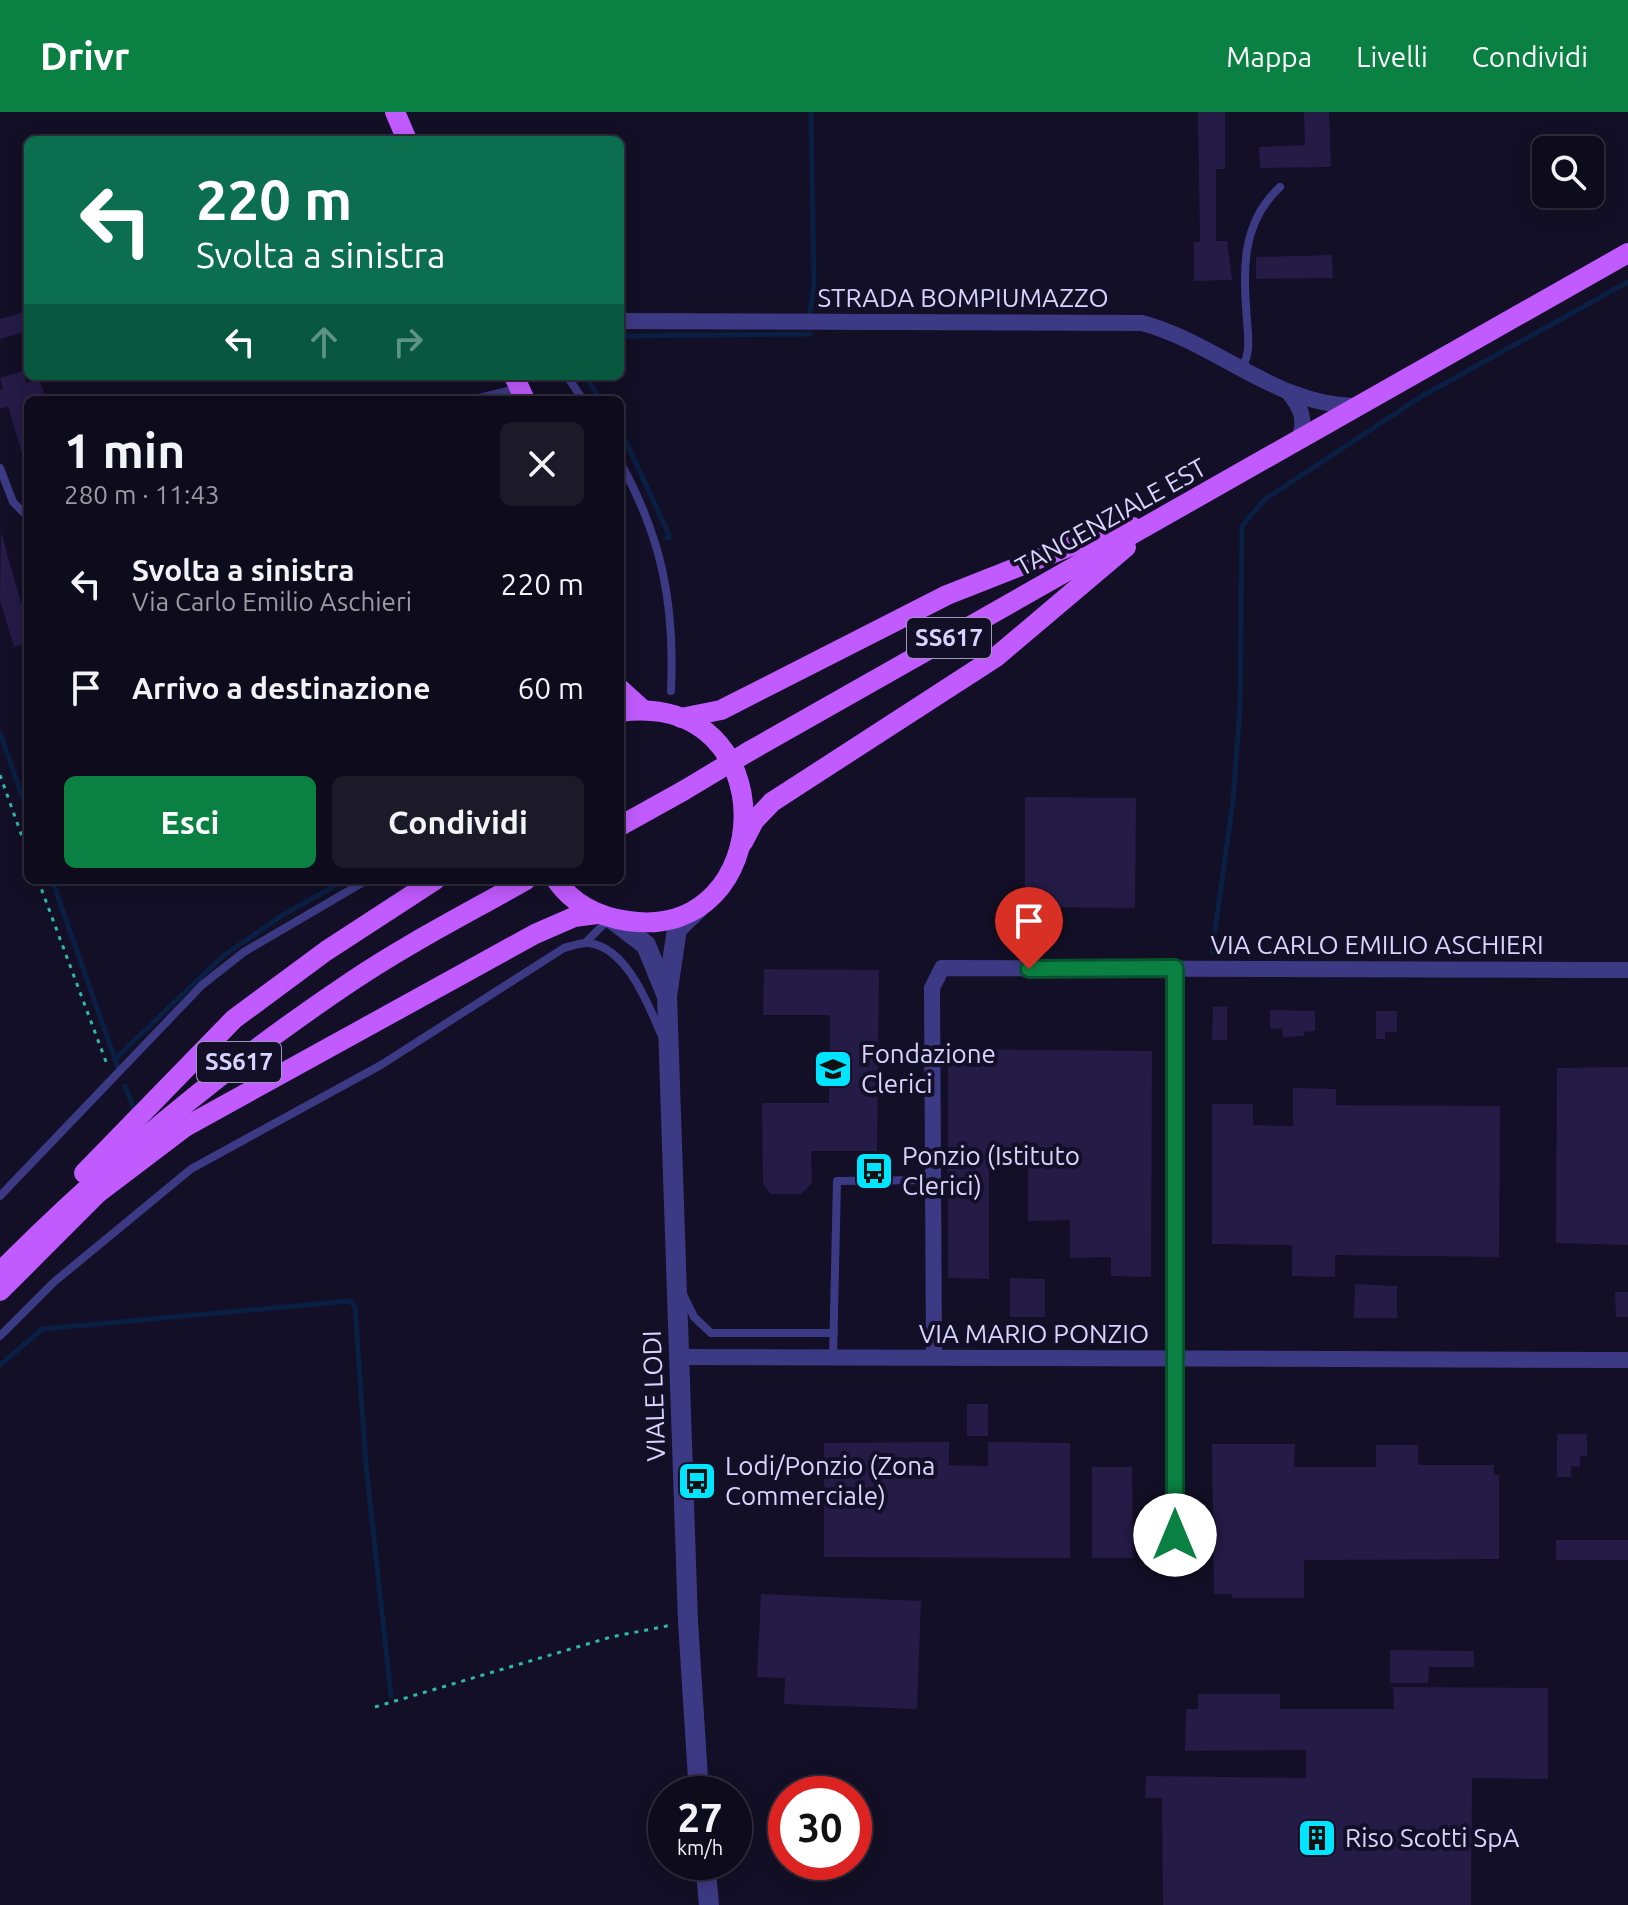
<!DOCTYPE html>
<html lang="it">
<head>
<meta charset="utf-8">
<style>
  :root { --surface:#0e0b1c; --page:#1c1929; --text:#f1f3f6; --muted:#9b9ba3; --line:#2e2b3b; --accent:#0b8043 }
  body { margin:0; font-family:Ubuntu,sans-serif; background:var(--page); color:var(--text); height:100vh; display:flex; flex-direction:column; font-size:30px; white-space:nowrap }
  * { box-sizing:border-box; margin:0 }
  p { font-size:26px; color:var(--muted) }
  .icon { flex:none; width:44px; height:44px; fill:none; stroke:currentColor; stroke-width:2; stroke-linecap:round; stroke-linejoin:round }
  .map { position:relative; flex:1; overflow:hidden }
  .panel { position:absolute; left:24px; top:284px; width:600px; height:488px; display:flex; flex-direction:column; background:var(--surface); border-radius:12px; box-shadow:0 4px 20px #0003,0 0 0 2px var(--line) }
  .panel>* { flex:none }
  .top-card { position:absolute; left:24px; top:24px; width:600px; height:244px; border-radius:12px; box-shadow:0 4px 20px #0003,0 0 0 2px var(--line); background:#0b6e4f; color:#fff; overflow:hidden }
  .tools { position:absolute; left:1532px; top:24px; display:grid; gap:16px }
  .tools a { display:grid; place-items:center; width:72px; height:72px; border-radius:12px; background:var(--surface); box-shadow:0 4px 20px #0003,0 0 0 2px var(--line); font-size:40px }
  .speed { position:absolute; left:648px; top:1664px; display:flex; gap:16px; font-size:40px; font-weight:700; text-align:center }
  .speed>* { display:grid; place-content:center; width:104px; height:104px; border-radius:50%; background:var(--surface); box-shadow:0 4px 20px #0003,0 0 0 2px var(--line); line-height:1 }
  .speed small { font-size:20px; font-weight:400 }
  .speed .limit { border:12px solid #d22; background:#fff; color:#111 }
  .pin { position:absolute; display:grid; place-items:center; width:68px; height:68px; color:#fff; margin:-82px -34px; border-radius:50% 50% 50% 0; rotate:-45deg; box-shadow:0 0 8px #0007 }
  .pin .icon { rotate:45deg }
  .me { position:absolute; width:88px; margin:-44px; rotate:0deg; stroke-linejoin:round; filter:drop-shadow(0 0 6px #0008) }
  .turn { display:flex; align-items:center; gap:28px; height:168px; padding:0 40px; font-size:36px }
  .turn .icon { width:104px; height:104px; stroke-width:2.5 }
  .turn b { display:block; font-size:56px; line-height:68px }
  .lanes { display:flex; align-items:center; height:76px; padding:0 40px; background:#0003; justify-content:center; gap:40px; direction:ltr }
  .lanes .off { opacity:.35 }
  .round { display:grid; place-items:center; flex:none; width:84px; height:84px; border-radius:12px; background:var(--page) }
  .summary { display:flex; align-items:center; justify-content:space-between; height:136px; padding:0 40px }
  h1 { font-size:48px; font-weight:700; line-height:60px }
  .cta { display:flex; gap:16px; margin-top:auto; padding:16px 40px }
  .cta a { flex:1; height:92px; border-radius:12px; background:var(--accent); color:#fff; font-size:32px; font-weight:700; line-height:92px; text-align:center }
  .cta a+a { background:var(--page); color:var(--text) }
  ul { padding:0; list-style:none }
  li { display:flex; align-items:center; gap:24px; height:104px; padding:0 40px }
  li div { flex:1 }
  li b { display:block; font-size:30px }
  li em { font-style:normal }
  header { display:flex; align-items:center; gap:48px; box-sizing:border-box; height:112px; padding:0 40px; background:var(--accent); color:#fff }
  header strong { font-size:38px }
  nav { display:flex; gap:44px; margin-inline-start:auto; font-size:28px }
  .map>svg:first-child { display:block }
</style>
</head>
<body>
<header>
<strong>Drivr</strong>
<nav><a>Mappa</a><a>Livelli</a><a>Condividi</a></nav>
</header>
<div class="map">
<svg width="1628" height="1793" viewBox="0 0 1628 1793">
  <rect width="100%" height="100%" fill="#130f26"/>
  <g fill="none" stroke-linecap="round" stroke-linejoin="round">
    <g stroke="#0a1f44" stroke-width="5">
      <path d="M810 200 814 173 811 0"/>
      <path d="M620 224 810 222"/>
      <path d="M585 264 601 288"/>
      <path d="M620 317 670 425 667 426"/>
      <path d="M0 621 28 701"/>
      <path d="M52 768 118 956"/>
      <path d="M1212 840 1233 689 1240 595 1242 414 1264 388 1422 284 1628 170"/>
      <path d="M115 947 223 844 283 803 345 768"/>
      <path d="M125 974 134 997"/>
      <path d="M0 1253 42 1217 350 1189 355 1194 366 1353 391 1584"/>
    </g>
  </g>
  <g fill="#241b47">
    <path d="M1198 0H1225V57H1216V129H1227L1232 168 1194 169V130H1200Z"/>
    <path d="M1304 0H1329L1331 55 1260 56 1259 35 1305 33Z"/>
    <path d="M1332 143 1333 166 1256 167V145Z"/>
    <path d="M28 199V219L0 227V207Z"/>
    <path d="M23 259 26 271 39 267 45 284 28 288 27 359 8 294 0 297V278L3 277 0 266Z"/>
    <path d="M1 420 28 515V531L14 535 0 488Z"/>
    <path d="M1025 685 1136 686 1135 796 1025 795Z"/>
    <path d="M764 857 879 858 877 1039H811L812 1071 801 1082H771L763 1072 762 991H829L830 903H763Z"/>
    <path d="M1227 894V928H1212L1213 895Z"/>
    <path d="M1270 898 1315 899V919L1304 920V924L1283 925 1282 916 1270 917Z"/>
    <path d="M1376 899H1397V920H1385V927H1376Z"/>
    <path d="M948 937 1152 939 1151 1165 1111 1164V1145L1070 1146V1108L1028 1109V1051H989V1167L948 1166Z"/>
    <path d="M1628 955V1133L1556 1131 1557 956Z"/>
    <path d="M1293 976 1336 977V993L1500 994 1499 1145 1335 1143V1165L1292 1164V1133L1212 1132V992H1253V1013L1293 1014Z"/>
    <path d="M1010 1166 1045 1167V1205H1010Z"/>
    <path d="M1355 1172 1397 1174V1206H1354Z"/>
    <path d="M1615 1180H1628V1205H1616Z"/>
    <rect x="967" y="1292" width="21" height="32"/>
    <path d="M1557 1322H1587V1344H1580V1355L1571 1354V1365H1557Z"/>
    <path d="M949 1330V1353L988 1354V1330L1070 1331V1446L824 1445V1331Z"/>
    <path d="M1212 1332H1295L1294 1355H1376V1333H1418V1353H1494V1363H1499V1447L1304 1448V1486H1232V1482H1214Z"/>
    <path d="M1092 1355H1132L1133 1446H1092Z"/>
    <rect x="1556" y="1428" width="72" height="20"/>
    <path d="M761 1482 921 1489 917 1597 784 1592 785 1566 757 1565Z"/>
    <path d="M1390 1538 1474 1539V1555H1429L1428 1571H1390Z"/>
    <path d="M1393 1575 1548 1576V1667L1472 1666 1471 1793H1163L1162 1686H1145L1146 1664 1306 1666V1638L1185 1639 1186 1597H1198V1582H1280V1597H1394Z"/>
  </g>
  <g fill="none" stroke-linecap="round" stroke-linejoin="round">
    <g stroke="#2fb8b0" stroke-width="3" stroke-dasharray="4 6" stroke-linecap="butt">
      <path d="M0 663 28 741"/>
      <path d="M38 768 108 955"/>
      <path d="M375 1595 611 1525 672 1513"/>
    </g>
    <g stroke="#3d3a85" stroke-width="8">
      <path d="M1242 256C1251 240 1248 225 1247 208 1243 157 1241 111 1280 75"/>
      <path d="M567 264 583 288"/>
      <path d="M471 288 519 276"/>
      <path d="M620 350C662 426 675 492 671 579"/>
      <path d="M0 356 13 390 28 405"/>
      <path d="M586 830 608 808"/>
      <path d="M0 1084 202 873 244 840 367 768"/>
      <path d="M683 1182 694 1205 711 1221H834"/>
      <path d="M0 1224 54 1170 191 1057 381 953 564 836C572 834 581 830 589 831 627 836 648 892 661 922"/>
      <path d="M833 1246 837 1069 935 1068"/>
    </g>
    <g stroke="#3d3a85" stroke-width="16">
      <path d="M620 209 1142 211C1217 231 1278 295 1358 294"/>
      <path d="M1289 281C1302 297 1306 308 1299 328"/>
      <path d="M934 1244 932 876 942 856 1628 858"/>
      <path d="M679 1245 1628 1248"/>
      <path d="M1175 1452V856"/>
    </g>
    <g stroke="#3d3a85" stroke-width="20">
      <path d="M699 796 677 817 667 884 688 1510 699 1682"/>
      <path d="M612 807 646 833 666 882"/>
      <path d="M705 1750 709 1793"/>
    </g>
    <g stroke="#c25bff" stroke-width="20">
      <path d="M395 0 407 28"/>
      <path d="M514 264 525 288"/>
      <path d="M620 577 642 597"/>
      <path d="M681 606 721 598 947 483 1112 418 1133 415"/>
      <path d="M748 640 1628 141"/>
      <path d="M620 714 683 679"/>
      <path d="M743 730 754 709 772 690 996 545 1126 435"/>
      <path d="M556 768C573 792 599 805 628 809 779 831 788 577 620 600"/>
      <path d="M84 1061 234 907 326 839 435 768"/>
      <path d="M0 1160C107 1052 225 954 352 869 407 832 468 801 526 768"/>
      <path d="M0 1179 98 1081 185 1015 535 822 574 805 597 802"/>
    </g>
    <path stroke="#c25bff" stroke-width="20" d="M683 679 748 640"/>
  </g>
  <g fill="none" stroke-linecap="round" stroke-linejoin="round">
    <defs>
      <path id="route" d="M1029 857 1175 856V1423"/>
    </defs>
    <use href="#route" stroke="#07532c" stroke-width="20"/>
    <use href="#route" stroke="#0b8043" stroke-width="14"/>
  </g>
  <defs>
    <symbol id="school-square" viewBox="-11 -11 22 22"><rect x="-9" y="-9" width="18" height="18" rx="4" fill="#00e5ff" stroke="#130f26"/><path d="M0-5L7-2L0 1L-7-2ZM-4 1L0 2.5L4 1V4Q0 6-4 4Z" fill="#111"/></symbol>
    <symbol id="bus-square" viewBox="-11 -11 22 22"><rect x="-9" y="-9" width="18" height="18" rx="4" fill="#00e5ff" stroke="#130f26"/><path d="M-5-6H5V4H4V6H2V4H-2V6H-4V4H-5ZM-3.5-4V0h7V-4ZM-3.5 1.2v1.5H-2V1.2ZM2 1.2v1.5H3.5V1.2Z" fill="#111"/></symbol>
    <symbol id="building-square" viewBox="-11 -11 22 22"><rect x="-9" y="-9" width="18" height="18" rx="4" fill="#00e5ff" stroke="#130f26"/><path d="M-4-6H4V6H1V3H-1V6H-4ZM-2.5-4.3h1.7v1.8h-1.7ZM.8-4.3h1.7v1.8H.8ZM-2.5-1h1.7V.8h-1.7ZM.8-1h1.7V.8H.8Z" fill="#111"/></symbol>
  </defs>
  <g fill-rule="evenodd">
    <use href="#school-square" x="811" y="935" width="44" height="44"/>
    <use href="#bus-square" x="852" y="1037" width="44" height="44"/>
    <use href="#bus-square" x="675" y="1347" width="44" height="44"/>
    <use href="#building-square" x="1295" y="1704" width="44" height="44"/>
  </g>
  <g text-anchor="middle" stroke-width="8" stroke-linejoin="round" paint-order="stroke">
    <g fill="#130f26" stroke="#9e99be" stroke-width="2">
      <rect x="907" y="506" width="84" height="40" rx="6"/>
      <rect x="197" y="930" width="84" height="40" rx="6"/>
    </g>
    <g font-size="24" font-weight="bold" fill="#d9d4ff">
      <text x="949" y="534">SS617</text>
      <text x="239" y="958">SS617</text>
    </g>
    <g font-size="26" fill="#d9d4ff" stroke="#130f26">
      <text x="963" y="195">STRADA BOMPIUMAZZO</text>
      <text transform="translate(1111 405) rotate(-29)" y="9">TANGENZIALE EST</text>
      <text x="1377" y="842">VIA CARLO EMILIO ASCHIERI</text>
      <text x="1034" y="1231">VIA MARIO PONZIO</text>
      <text transform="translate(654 1284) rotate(-92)" y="9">VIALE LODI</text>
    </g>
    <g font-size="26" fill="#d9d4ff" stroke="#130f26" text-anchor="start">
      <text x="861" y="951">Fondazione<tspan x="861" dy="30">Clerici</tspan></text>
      <text x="902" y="1053">Ponzio (Istituto<tspan x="902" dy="30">Clerici)</tspan></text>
      <text x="725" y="1363">Lodi/Ponzio (Zona<tspan x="725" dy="30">Commerciale)</tspan></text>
      <text x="1345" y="1735">Riso Scotti SpA</text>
    </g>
  </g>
</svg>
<div class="tools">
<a><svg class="icon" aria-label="search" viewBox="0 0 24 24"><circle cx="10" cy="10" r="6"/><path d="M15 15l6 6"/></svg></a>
</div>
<div class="speed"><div>27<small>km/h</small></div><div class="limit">30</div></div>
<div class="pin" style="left:1029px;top:857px;background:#d93025"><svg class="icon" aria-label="arrive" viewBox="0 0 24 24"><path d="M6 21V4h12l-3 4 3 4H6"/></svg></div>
<svg class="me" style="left:1175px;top:1423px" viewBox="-20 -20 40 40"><circle r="19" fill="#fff"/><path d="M0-13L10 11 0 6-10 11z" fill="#0b8043"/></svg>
<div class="top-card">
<div class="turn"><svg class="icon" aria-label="left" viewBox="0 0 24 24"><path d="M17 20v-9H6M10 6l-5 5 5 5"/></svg><div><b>220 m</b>Svolta a sinistra</div></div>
<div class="lanes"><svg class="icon" aria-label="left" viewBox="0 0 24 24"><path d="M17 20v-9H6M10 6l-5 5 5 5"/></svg><svg class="icon off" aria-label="ahead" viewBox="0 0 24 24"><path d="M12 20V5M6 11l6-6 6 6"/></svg><svg class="icon off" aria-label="right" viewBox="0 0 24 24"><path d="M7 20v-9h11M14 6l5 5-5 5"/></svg></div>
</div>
<section class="panel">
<div class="summary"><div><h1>1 min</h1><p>280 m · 11:43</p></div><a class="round"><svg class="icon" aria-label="close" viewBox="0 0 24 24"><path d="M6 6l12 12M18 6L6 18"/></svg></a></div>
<ul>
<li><svg class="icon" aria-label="left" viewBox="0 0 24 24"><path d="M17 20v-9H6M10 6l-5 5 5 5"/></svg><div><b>Svolta a sinistra</b><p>Via Carlo Emilio Aschieri</p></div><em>220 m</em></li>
<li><svg class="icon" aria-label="arrive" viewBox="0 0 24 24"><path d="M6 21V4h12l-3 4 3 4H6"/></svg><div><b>Arrivo a destinazione</b></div><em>60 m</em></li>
</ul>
<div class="cta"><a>Esci</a><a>Condividi</a></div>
</section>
</div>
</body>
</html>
